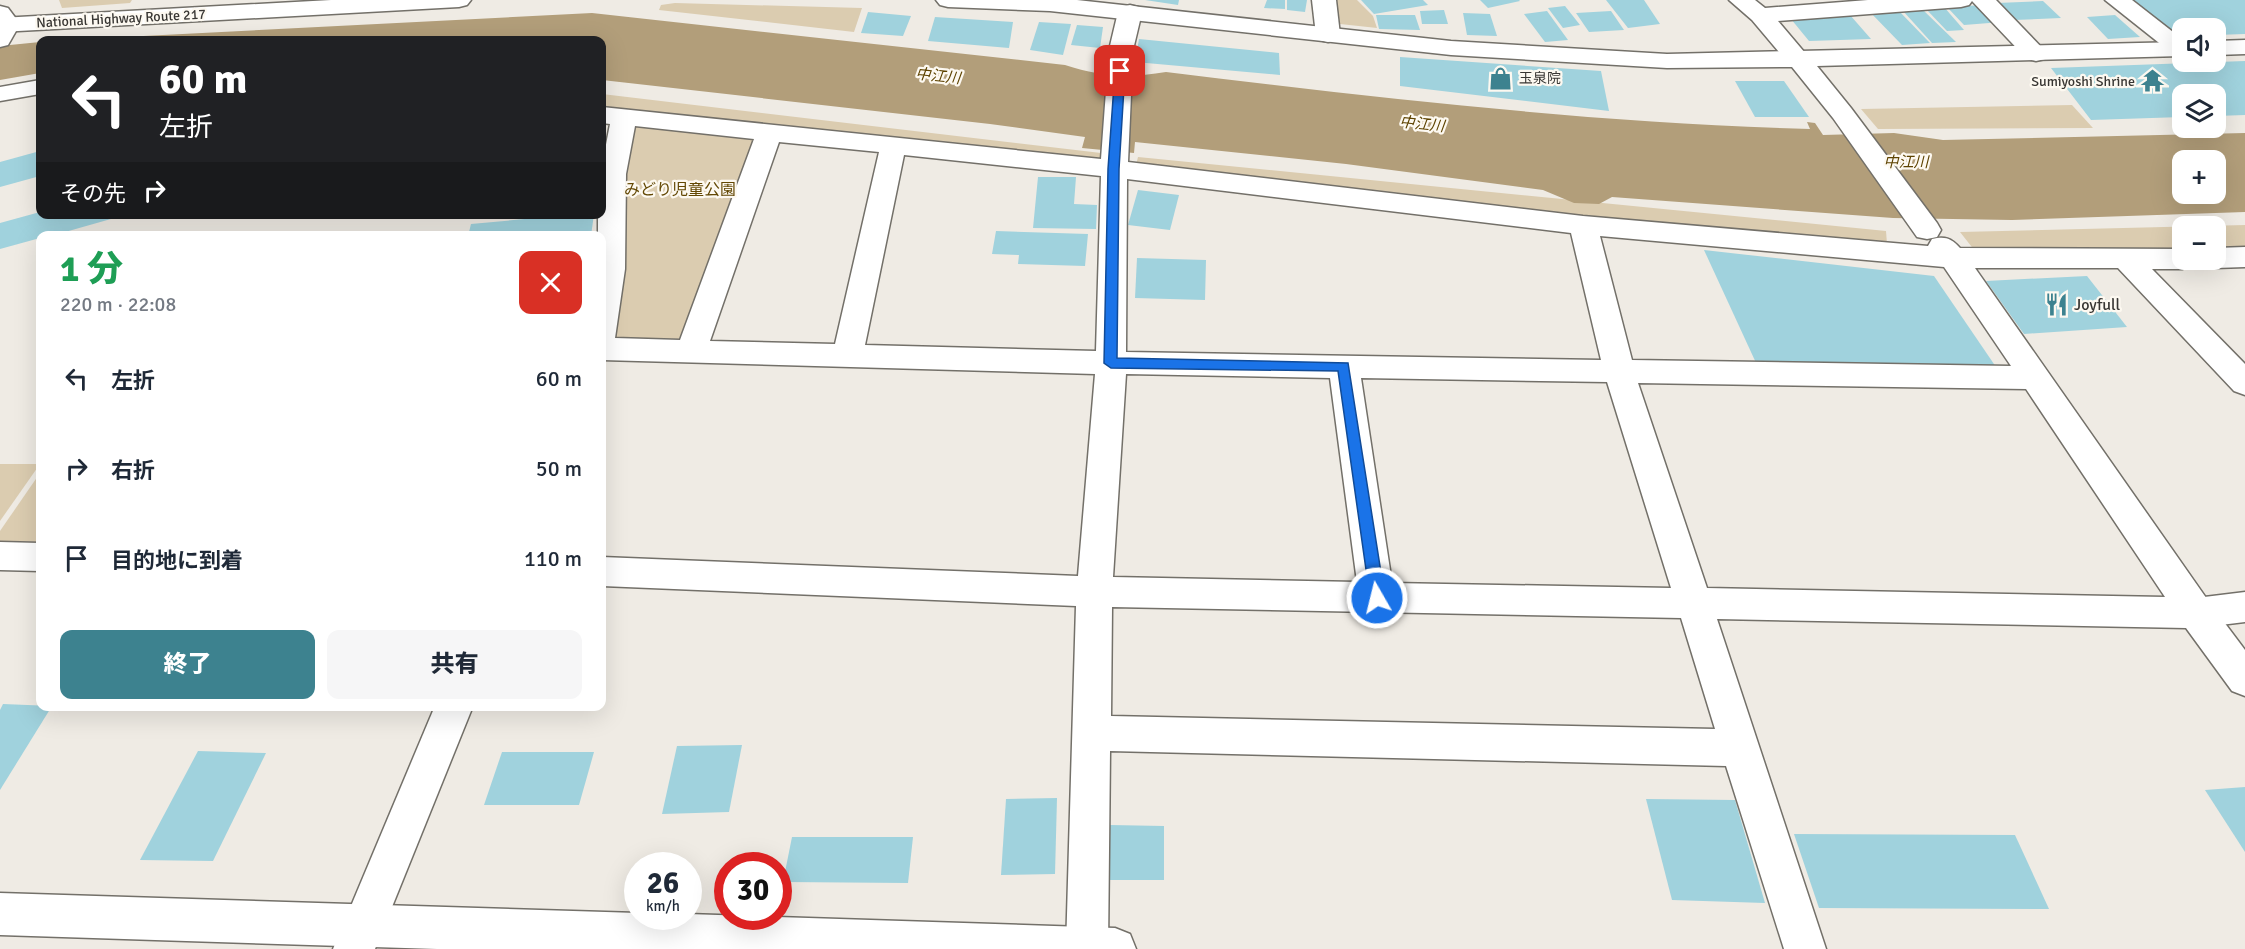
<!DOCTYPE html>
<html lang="ja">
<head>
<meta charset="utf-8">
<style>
  :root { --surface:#fff; --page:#f6f6f7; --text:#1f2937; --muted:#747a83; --accent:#3d828f }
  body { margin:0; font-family:Signika,"Noto Sans JP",sans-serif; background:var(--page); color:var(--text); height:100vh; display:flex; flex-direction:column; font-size:22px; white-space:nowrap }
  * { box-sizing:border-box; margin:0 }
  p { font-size:20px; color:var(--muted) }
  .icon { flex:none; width:33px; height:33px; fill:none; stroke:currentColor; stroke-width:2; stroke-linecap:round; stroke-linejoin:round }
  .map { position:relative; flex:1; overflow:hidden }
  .drawer { position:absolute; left:36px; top:231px; width:570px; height:480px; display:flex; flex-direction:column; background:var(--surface); border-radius:12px; box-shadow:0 6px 24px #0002 }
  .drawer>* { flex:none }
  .hud { position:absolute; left:36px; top:36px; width:570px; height:183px; border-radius:12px; box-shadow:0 6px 24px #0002; background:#202124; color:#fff; overflow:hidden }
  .tools { position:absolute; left:2172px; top:18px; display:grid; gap:12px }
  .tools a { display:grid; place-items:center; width:54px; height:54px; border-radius:12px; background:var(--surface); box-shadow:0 6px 24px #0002; font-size:30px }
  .speed { position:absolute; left:624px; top:852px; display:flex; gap:12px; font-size:30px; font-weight:700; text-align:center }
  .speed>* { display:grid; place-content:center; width:78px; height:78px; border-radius:50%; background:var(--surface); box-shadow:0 6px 24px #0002; line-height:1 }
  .speed small { font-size:15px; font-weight:400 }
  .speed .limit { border:9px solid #d22; background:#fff; color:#111 }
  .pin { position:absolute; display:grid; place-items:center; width:51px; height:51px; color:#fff; margin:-26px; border-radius:12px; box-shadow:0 3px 9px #0006 }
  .me { position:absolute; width:66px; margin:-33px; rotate:352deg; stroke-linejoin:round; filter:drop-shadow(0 0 4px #0008) }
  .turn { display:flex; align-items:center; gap:21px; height:126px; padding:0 24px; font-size:27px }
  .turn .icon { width:78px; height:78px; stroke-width:2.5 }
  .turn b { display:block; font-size:42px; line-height:51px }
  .then { display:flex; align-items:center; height:57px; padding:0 24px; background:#0003; gap:12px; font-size:22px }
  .round { display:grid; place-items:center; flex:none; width:63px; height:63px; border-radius:12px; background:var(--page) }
  .head { display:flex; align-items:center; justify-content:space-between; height:102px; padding:0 24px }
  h1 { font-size:36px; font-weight:800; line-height:45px; color:#1e9e55 }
  .cta { display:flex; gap:12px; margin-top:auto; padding:12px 24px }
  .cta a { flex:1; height:69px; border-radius:12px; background:var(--accent); color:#fff; font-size:24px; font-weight:800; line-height:69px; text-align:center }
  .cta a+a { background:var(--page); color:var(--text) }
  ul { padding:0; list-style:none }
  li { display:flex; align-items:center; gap:18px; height:90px; padding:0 24px }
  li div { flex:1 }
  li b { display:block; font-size:22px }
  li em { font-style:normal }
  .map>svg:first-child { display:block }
</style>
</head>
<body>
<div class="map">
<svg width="2245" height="949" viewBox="0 0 2245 949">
  <rect width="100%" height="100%" fill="#efebe4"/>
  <g fill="#dbccb0">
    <path d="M59 0H132L130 3 62 8Z"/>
    <path d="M1337 0H1357L1373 16 1377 28 1331 23Z"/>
    <path d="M675 3 862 8 854 32 659 10 661 5Z"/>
    <path d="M602 94 1101 153 1098 166 602 109Z"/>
    <path d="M2072 105 2093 128 1878 129 1861 109Z"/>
    <path d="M630 122 762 137 686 348 605 346 620 179Z"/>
    <path d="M1138 157 1886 231 1887 244 1585 221 1135 169Z"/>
    <path d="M2245 225V247L2216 248V226H2182V248L1975 251 1960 232Z"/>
    <path d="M0 464H40L0 521Z"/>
    <path d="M40 473V542L0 541V531Z"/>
  </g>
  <g fill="#b29e7a" fill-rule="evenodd">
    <path d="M592 13 1065 65C1101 77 1129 78 1166 72 1380 98 1594 123 1810 129L1807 122 1815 123 1823 135 1894 133 1943 140 2245 133V212L2012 220 1893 218 1612 197 1599 204 1574 203 1543 190 1346 164 1135 142 1134 153 1082 148 1085 137 990 124 602 80V40H65ZM2182 160H2216V194H2182Z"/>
    <path d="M40 42V73L0 80V46Z"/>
  </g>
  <g fill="#a0d2dd">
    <path d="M1145 0H1179L1178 5Z"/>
    <path d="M1267 0H1285V9L1264 8Z"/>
    <path d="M1287 0H1307L1305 12 1287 10Z"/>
    <path d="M1361 0H1423L1428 5 1374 14Z"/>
    <path d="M1480 0H1519L1520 1 1488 8Z"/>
    <path d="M1606 0H1644L1660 24 1628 28Z"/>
    <path d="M2129 0H2245V34L2216 35V28H2182V37H2175Z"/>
    <path d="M2043 1 2061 18 2014 20 1997 3Z"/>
    <path d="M1984 5 2002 22 1964 25 1947 7Z"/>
    <path d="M1565 6 1580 25 1563 28 1548 8Z"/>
    <path d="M1944 7 1964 30 1947 31 1926 9Z"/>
    <path d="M1922 9 1956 42 1932 43 1903 11Z"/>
    <path d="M1444 10 1448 24H1422L1420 11Z"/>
    <path d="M1898 10 1930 43 1902 45 1869 11Z"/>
    <path d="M1547 11 1568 40 1545 42 1524 14Z"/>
    <path d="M1611 11 1624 30 1589 32 1576 13Z"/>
    <path d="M868 12 911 16 903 36 861 33Z"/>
    <path d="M1463 13 1490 14 1497 36 1467 35Z"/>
    <path d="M1376 15H1415L1420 30 1379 29Z"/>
    <path d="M1850 15 1871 39 1809 41 1791 19Z"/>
    <path d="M2115 15 2140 37 2108 39 2087 17Z"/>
    <path d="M935 17 1013 22 1009 48 928 41Z"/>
    <path d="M1039 22 1071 24 1063 55 1030 50Z"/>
    <path d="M1077 25 1103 27 1100 48 1071 45Z"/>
    <path d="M1139 39 1279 53 1280 75 1135 62Z"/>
    <path d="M1400 57 1601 71 1609 111 1400 86Z"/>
    <path d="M2245 61V115L2216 116V94H2182V117L2091 120 2051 68Z"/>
    <path d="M1735 81H1784L1809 117H1755Z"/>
    <path d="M40 151V176L0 187V162Z"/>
    <path d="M1038 177H1076L1074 204 1097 205 1096 229 1033 228Z"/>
    <path d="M1138 190 1179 195 1170 230 1128 225Z"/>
    <path d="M40 212V214L125 215 51 236H40V238L0 249V223Z"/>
    <path d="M579 214H594L591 236H468L471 224Z"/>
    <path d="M996 231 1088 234 1085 266 1018 264 1019 255 992 254Z"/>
    <path d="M1704 250 1934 276 1996 367 1757 365Z"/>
    <path d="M1137 258 1206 260 1205 300 1135 298Z"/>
    <path d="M2087 276 2127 327 2024 334 1986 281Z"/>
    <path d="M3 704 52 706 0 790V710Z"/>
    <path d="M742 745 729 812 662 814 677 746Z"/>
    <path d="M198 751 266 753 213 861 140 860Z"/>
    <path d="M502 752H594L579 805H484Z"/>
    <path d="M2245 787V852L2205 790Z"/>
    <path d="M1057 798 1055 874 1001 875 1006 799Z"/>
    <path d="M1646 799 1735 800 1765 903 1672 900Z"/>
    <path d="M1110 825 1164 826V880H1108Z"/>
    <path d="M1794 834 2015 835 2049 909 1819 908Z"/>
    <path d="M792 837H913L908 883 783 882Z"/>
  </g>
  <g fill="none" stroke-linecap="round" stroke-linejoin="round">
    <defs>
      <g id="minor">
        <path d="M1312 0H1336L1340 35 1336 40 1328 42 1320 40 1316 35Z"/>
        <path d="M1729 0H1755L1765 8 1868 0H1996L2048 54 2045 59 2036 61 2027 59 1972 1 1969 5 1961 7 1778 21 1811 60 1808 65 1799 67 1790 65 1752 20Z"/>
        <path d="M2105 0H2132L2182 39V56L2173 54Z"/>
        <path d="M1130 5 1138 7 1142 12 1133 50 1128 162 1583 216 1928 246 1932 239C1945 236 1951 238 1960 248L2182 249V260H2196L2192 266 2182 269H2152L2245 364V395L2234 391 2118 268H1975L2209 602 2245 650V696L2232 691 2186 628 1717 619 1826 949H1784L1726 766 1110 751 1108 949H1066L1076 606 602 586V557L1078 576 1095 374 602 360V236H598V214H602V165L610 124 602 123V107L1101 159 1109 50 1118 12 1122 7ZM635 126 754 139 680 340 615 338 625 269 626 174ZM779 142 879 152 835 344 710 341ZM904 155 1101 176 1096 351 865 345ZM1127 179 1571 233 1601 360 1126 352ZM1600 236 1944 267 2011 366 1632 360ZM1126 374 1330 378 1357 582 1113 577ZM1361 378 1607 382 1671 588 1392 583ZM1638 383 2026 389 2165 597 1707 588ZM1112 607 1681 618 1715 729 1111 716Z"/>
        <path d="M40 80V94L0 101V87Z"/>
        <path d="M2245 247V267L2216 268 2206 265 2203 260H2216V248Z"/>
        <path d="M0 542 40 543V571L0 570Z"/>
        <path d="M435 706H473L375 949H333Z"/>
      </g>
      <g id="tertiary">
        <path d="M936 0H1077L1451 41 1667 54 2182 42V56L1817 66 1851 108 1937 223 1941 230 1937 237 1927 239 1917 237 1833 118 1792 67 1667 68 1451 55 1050 11 948 7 940 5Z"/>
        <path d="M0 6 8 8 20 24 8 45 0 47Z"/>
        <path d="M2245 40V54L2216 55V41Z"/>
        <path d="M2245 592V622L2196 628 2183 624 2178 613 2183 602 2196 598Z"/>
        <path d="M0 893 638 913V916H688V914L1115 928 1130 934 1136 949H437L0 935Z"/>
      </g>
      <path id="trunk" d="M331 0H471L467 5 459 7 0 32V18Z"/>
    </defs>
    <use href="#minor" stroke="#737069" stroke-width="3"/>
    <use href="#tertiary" stroke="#737069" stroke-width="3"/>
    <use href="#trunk" stroke="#737069" stroke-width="3"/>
    <use href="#minor" fill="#fff" fill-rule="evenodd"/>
    <use href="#tertiary" fill="#fff" fill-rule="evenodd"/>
    <use href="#trunk" fill="#fff" fill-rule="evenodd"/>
  </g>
  <path fill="#1a73e8" stroke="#114b97" stroke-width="1.5" d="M1120 68 1125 71 1119 169 1117 358 1348 363 1385 598 1383 602 1377 604 1372 602 1370 598 1338 371 1111 368 1104 363 1108 169 1115 71Z"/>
  <defs>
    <symbol id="shop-bare" viewBox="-9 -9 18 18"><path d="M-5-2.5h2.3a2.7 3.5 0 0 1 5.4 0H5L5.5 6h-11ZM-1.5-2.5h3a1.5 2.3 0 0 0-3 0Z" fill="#3d828f" stroke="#fdf9f1" stroke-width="2.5" paint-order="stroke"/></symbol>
    <symbol id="temple-bare" viewBox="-9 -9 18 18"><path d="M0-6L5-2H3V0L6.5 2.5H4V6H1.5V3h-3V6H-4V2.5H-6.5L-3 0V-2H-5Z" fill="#3d828f" stroke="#fdf9f1" stroke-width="2.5" paint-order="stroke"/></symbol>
    <symbol id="restaurant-bare" viewBox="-9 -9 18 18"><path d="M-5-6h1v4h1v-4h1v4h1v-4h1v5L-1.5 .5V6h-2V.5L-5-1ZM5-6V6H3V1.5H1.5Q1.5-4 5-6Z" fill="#3d828f" stroke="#fdf9f1" stroke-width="2.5" paint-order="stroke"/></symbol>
  </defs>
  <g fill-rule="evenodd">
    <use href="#shop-bare" x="1484" y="62" width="33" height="33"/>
    <use href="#temple-bare" x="2136" y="64" width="33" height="33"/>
    <use href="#restaurant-bare" x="2040" y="288" width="33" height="33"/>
  </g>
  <g text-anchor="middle" stroke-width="4.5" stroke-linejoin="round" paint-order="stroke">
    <g font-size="14" fill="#383633" stroke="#fdf9f1">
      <text transform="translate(121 18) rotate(-3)" y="5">National Highway Route 217</text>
    </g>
    <g font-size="14" fill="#383633" stroke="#fdf9f1" text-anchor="start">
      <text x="1519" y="83">玉泉院</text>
      <text x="2135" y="86" text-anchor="end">Sumiyoshi Shrine</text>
    </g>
    <g font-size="15" font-style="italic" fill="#5e4300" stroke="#fdf9f1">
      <text transform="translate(938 76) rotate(6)" y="5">中江川</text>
      <text transform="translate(1422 124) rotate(6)" y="5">中江川</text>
      <text x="1906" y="167">中江川</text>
    </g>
    <g font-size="16" fill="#634804" stroke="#fdf9f1">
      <text x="680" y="195">みどり児童公園</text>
    </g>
    <g font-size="16" fill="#383633" stroke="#fdf9f1" text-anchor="start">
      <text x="2074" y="310">Joyfull</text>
    </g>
  </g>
</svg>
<div class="tools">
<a><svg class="icon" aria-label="sound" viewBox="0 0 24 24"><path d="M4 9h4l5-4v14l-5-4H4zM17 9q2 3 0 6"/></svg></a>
<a><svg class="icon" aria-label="layers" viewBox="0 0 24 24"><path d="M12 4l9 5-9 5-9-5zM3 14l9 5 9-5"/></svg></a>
<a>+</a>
<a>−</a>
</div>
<div class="speed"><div>26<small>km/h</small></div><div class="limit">30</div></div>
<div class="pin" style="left:1120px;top:71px;background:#d93025"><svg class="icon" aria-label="arrive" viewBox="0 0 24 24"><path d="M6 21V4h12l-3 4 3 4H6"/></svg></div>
<svg class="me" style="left:1377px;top:598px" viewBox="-20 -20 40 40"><circle r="17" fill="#1a73e8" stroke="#fff" stroke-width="3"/><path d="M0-11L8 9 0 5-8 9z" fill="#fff"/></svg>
<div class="hud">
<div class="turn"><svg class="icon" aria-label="left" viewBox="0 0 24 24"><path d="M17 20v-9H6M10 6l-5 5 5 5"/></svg><div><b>60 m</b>左折</div></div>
<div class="then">その先<svg class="icon" aria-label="right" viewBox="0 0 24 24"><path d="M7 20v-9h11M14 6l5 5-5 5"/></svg></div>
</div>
<section class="drawer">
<div class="head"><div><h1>1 分</h1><p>220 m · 22:08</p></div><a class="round" style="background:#d93025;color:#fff"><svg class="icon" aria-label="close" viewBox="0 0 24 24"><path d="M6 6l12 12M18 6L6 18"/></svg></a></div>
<ul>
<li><svg class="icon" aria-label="left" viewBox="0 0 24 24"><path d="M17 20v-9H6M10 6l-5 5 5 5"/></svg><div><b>左折</b></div><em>60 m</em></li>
<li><svg class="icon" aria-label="right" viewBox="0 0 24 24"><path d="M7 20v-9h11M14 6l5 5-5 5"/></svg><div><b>右折</b></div><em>50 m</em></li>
<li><svg class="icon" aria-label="arrive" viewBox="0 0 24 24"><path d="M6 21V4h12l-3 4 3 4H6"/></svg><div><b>目的地に到着</b></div><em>110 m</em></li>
</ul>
<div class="cta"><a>終了</a><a>共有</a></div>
</section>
</div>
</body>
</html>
